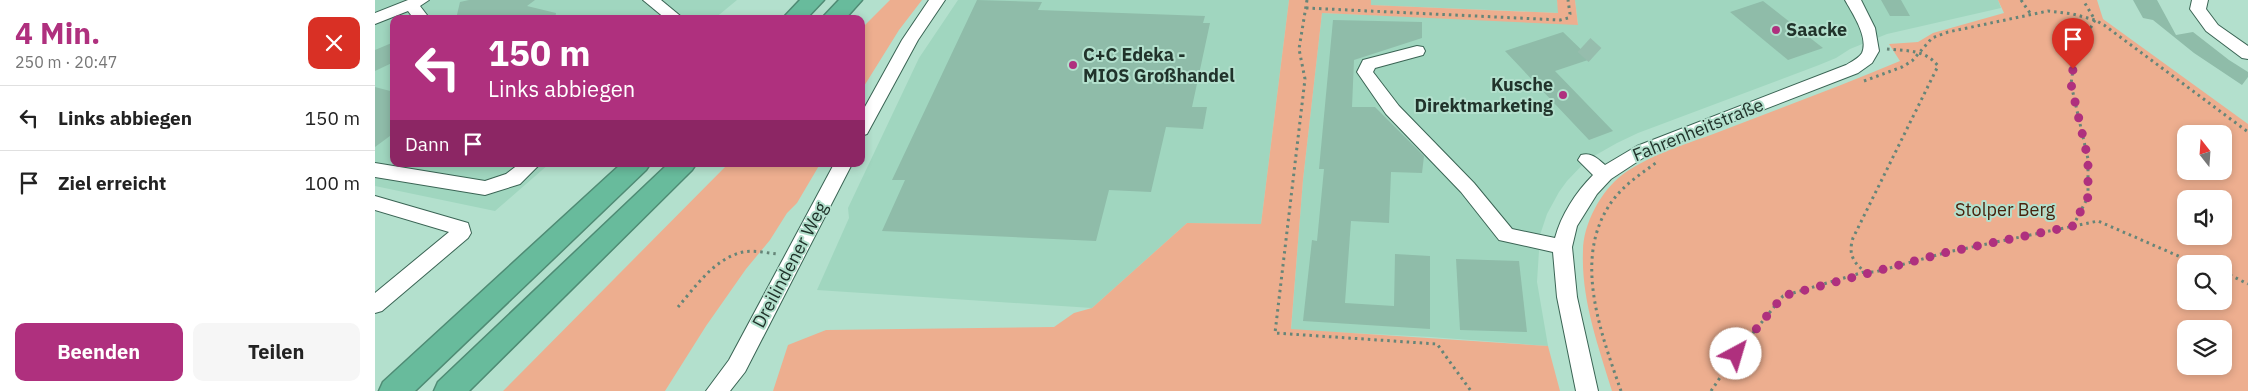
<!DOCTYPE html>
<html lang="de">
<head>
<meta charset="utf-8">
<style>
  :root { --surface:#fff; --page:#f6f6f6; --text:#222; --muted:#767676; --line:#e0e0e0; --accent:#af307e }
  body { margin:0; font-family:"IBM Plex Sans",sans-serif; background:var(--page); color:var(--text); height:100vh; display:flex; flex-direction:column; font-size:19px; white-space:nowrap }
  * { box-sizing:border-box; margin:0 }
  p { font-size:16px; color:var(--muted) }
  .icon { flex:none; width:28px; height:28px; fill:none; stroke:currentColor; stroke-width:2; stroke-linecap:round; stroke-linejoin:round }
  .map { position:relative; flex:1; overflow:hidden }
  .side { display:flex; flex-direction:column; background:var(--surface); width:375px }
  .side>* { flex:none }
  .top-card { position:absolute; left:15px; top:15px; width:475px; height:152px; border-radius:10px; box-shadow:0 2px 8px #0003; background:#af307e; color:#fff; overflow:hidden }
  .needle { width:32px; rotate:343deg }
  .fabs { position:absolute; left:1802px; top:125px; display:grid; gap:10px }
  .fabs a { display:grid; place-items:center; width:55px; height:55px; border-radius:10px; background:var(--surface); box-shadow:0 2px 8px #0003; font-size:25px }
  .pin { position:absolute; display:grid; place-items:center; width:42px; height:42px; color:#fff; margin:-51px -21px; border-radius:50% 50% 50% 0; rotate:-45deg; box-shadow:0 0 5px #0007 }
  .pin .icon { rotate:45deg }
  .me { position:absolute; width:55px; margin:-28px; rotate:39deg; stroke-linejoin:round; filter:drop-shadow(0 0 4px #0008) }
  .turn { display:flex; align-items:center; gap:18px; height:105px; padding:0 15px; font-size:22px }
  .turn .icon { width:65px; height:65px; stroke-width:2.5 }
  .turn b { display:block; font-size:35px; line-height:42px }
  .then { display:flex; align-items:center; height:48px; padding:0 15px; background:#0003; gap:10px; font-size:19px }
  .round { display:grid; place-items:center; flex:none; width:52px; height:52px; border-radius:10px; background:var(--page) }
  .headline { display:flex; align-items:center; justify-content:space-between; height:85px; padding:0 15px }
  h1 { font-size:30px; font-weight:800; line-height:38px; color:var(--accent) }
  .cta { display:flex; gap:10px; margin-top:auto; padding:10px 15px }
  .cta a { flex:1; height:58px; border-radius:10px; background:var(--accent); color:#fff; font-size:20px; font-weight:800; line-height:58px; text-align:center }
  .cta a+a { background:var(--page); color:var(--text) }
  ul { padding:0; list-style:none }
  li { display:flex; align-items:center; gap:15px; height:65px; padding:0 15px; border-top:1px solid var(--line) }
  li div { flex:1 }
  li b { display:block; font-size:19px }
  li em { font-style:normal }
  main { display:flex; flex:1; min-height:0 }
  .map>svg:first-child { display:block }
</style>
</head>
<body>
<main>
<section class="side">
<div class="headline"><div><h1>4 Min.</h1><p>250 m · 20:47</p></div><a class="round" style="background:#d93025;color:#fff"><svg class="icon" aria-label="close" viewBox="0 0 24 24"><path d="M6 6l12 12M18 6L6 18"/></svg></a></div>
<ul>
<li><svg class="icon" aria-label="left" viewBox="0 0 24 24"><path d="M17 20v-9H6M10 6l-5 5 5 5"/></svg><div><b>Links abbiegen</b></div><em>150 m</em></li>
<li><svg class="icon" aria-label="arrive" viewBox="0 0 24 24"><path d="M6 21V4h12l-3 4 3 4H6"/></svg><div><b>Ziel erreicht</b></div><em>100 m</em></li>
</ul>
<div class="cta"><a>Beenden</a><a>Teilen</a></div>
</section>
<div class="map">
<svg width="1873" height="391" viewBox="0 0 1873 391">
  <rect width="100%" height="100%" fill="#b3e0cd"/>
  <g fill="#a0d6bf">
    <path d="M0 0H362L339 19H19V164H174L120 211 0 186Z"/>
    <path d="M583 0H914L886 224 812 223 717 308 442 290 474 218 473 208 544 58Z"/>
    <path d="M996 0H1182L1184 13 996 5Z"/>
    <path d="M1200 0H1623L1626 8 1512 34 1475 49 1461 58 1444 65 1263 133 1242 143 1212 160 1192 181 1184 192 1172 214 1165 235 1162 282 1173 346 1056 337 916 330 928 180 947 13 1203 24Z"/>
  </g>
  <g fill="#edae8f" fill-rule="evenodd">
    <path d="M515 0H547L524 30 486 91V29Z"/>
    <path d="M914 0H996V5L1183 13 1182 0H1200L1203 25 947 13 928 180 916 329 1173 346 1185 391H398L413 345 451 330 679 327 699 313 717 308 812 223 886 224Z"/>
    <path d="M1623 0H1722L1728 19 1873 124V391H1237C1223 345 1206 299 1208 251 1208 224 1226 191 1247 175 1274 155 1309 145 1341 133 1402 109 1464 87 1525 61L1514 44 1543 42 1558 33 1629 13ZM1811 134H1849V171H1811ZM1811 199H1849V236H1811ZM1811 264H1849V301H1811ZM1811 329H1849V366H1811Z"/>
    <path d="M353 164H445L422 203 412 213 395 240 371 269 331 326 290 391H128Z"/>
  </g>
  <g fill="#8fbca9">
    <path d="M94 0H160L152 6 181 13 180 19H81L85 2Z"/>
    <path d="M602 0 667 2 663 10 830 16 828 23H835L817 107H832L828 129 791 127 776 192 734 190 721 241 507 231 530 180H517Z"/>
    <path d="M1506 0H1526L1535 16H1515Z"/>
    <path d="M1758 0H1782L1801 35 1818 32 1854 60 1873 72V77L1867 85 1819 53 1778 20 1768 18Z"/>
    <path d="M1388 1 1448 48 1413 60 1355 12Z"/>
    <path d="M958 20 1047 22V38L979 60 977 107H1000L1049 156 1047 173 1016 172 1014 223 976 221 970 303 1019 306 1020 254 1055 256V329L928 321 937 240 942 241 949 169H944Z"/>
    <path d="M1188 32 1216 59 1180 71 1238 131 1214 140 1130 51Z"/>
    <path d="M19 42V62L0 71V50Z"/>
    <path d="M0 87 19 92V133L0 147Z"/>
    <path d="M1081 259 1144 261 1152 332 1085 330Z"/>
  </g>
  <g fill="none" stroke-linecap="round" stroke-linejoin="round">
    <path stroke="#96bdad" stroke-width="19" stroke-dasharray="19 9" stroke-linecap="butt" d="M1209 45 1220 55"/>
    <defs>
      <g id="minor">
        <path d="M33 0H54L45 6 55 19H39L33 11 0 24V13Z"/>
        <path d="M268 0H286L309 19H291Z"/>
        <path d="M554 0H570L543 40 492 134 486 136V114L527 40Z"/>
        <path d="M1470 0H1486L1500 28 1504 51 1497 63 1483 73 1274 154 1236 179 1222 194 1202 226 1197 247 1202 297 1223 391H1201L1182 297 1178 252 1124 240 1086 192 1011 114 982 72 988 60 1042 46 1048 47 1050 51 1048 55 1000 68 998 72 1024 106 1099 183 1137 229 1180 238C1186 215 1201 192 1218 175L1203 160 1206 155C1216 152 1222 158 1230 165L1262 146 1471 65C1476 62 1484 58 1487 53 1494 37 1477 13 1470 0Z"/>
        <path d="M1817 0H1833L1831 9 1843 25 1873 46V59L1867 58 1831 31 1815 9Z"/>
        <path d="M0 163 110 181 131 174 144 164H165L145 184 110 195 0 177Z"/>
        <path d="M459 164H477L370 372 355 391H331L354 360Z"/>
        <path d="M0 196 93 223 96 233 93 238 7 311 0 313V293L74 232 0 210Z"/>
      </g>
      <g id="highway">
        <path d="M425 0H449L431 19H407Z"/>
        <path d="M464 0H487L470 19H446Z"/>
        <path d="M246 164H275L271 170 40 391H4L8 382Z"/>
        <path d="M293 164H321L317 170 94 391H59L63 382Z"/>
      </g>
    </defs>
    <use href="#minor" stroke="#3a6454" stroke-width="2"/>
    <use href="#highway" stroke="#4f8b74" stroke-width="3"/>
    <g stroke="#668578" stroke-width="3" stroke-dasharray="2.5 4" stroke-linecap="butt">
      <path d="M932 0 924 49 930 79 900 333 1062 344 1096 391"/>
      <path d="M1646 0 1655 13"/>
      <path d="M931 8 1185 20 1193 18 1195 14 1193 0"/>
      <path d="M1512 49C1531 51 1550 49 1563 66L1478 238C1473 254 1478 262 1490 272H1500L1573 252 1723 221 1808 258 1831 264"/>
      <path d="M1489 81 1527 67 1537 61 1557 38 1573 32 1673 11 1698 14 1720 20 1729 25 1873 132"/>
      <path d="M1698 226 1713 197V159L1696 84 1700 55 1720 20 1708 0"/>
      <path d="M1849 272 1873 284"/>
      <path d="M303 307C320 287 340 258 368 252 379 250 392 253 403 254"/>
      <path d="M1246 391C1227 336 1199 264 1232 209 1244 188 1263 176 1282 162"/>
      <path d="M1336 391 1361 354 1408 296 1489 272"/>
    </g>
    <use href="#minor" fill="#fff" fill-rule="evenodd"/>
    <use href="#highway" fill="#68bb9c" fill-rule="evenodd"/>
  </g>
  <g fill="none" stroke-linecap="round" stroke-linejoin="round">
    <path stroke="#af307e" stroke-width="9" stroke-dasharray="0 16.2" d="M1361 354 1408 296 1573 252 1698 226 1713 197V159L1696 84 1698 69"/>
  </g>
  <g fill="#af307e" stroke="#b3e0cd" stroke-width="2">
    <circle cx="1401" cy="30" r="5"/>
    <circle cx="698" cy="65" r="5"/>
    <circle cx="1188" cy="95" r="5"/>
  </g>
  <g text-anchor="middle" stroke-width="4" stroke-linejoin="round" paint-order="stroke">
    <g font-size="18" font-weight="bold" fill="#21332b" stroke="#b3e0cd" text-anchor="start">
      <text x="1411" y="36">Saacke</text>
      <text x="708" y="61">C+C Edeka -<tspan x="708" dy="21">MIOS Großhandel</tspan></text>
      <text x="1178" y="91" text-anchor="end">Kusche<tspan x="1178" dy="21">Direktmarketing</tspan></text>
    </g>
    <g font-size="18" fill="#21332b" stroke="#b3e0cd">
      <text transform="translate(1323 130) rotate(-22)" y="6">Fahrenheitstraße</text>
      <text transform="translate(415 265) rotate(-62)" y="6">Dreilindener Weg</text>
    </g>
    <g font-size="18" fill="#48220d" stroke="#b3e0cd">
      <text x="1630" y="216">Stolper Berg</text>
    </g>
  </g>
</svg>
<div class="fabs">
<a><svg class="needle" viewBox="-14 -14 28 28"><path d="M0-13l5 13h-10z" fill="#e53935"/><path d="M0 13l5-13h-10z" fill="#767676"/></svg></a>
<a><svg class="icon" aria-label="sound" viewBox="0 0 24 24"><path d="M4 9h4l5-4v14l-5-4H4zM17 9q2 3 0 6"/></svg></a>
<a><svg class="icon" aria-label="search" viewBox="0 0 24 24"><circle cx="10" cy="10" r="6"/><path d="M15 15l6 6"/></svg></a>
<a><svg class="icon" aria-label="layers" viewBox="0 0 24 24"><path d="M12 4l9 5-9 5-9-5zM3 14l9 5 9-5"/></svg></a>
</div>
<div class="pin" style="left:1698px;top:69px;background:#d93025"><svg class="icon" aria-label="arrive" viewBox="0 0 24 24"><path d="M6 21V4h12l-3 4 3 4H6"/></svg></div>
<svg class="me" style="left:1361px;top:354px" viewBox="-20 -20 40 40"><circle r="19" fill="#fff"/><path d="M0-13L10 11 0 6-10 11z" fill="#af307e"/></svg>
<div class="top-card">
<div class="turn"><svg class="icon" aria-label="left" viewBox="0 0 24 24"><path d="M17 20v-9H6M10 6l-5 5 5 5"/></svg><div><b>150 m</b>Links abbiegen</div></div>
<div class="then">Dann<svg class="icon" aria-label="arrive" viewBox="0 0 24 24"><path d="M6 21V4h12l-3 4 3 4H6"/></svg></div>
</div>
</div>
</main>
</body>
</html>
